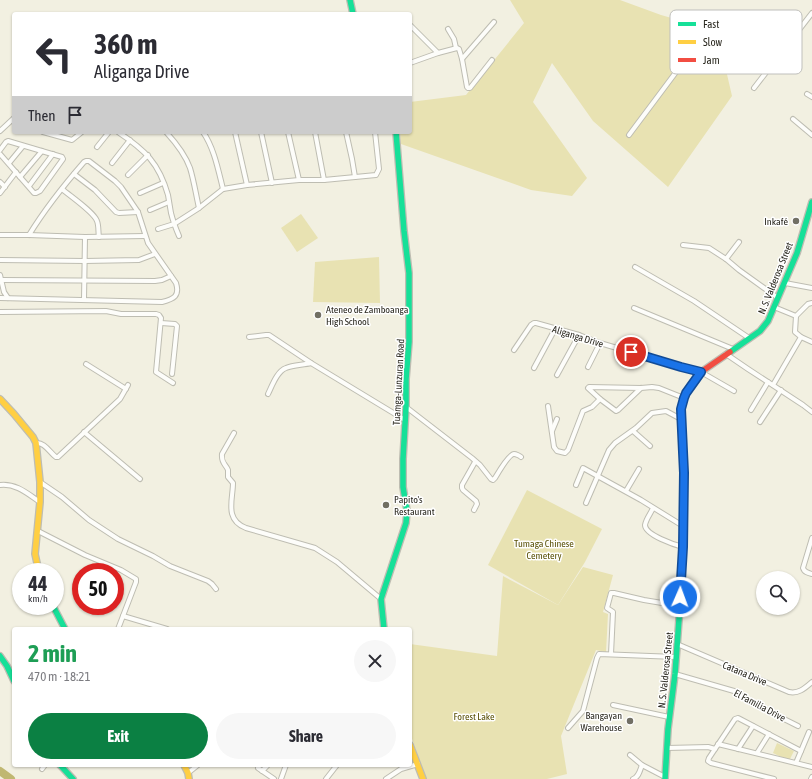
<!DOCTYPE html>
<html lang="en">
<head>
<meta charset="utf-8">
<style>
  :root { --surface:#fff; --page:#f7f7f7; --text:#2b2b33; --muted:#7c7c81; --accent:#0b8043 }
  body { margin:0; font-family:"Asap Condensed",sans-serif; background:var(--page); color:var(--text); height:100vh; display:flex; flex-direction:column; font-size:15px; white-space:nowrap }
  * { box-sizing:border-box; margin:0 }
  p { font-size:13px; color:var(--muted) }
  .icon { flex:none; width:22px; height:22px; fill:none; stroke:currentColor; stroke-width:2; stroke-linecap:round; stroke-linejoin:round }
  .map { position:relative; flex:1; overflow:hidden }
  .sheet { position:absolute; left:12px; top:627px; width:400px; height:140px; display:flex; flex-direction:column; background:var(--surface); border-radius:4px; box-shadow:0 1px 3px #0004 }
  .sheet>* { flex:none }
  .guide { position:absolute; left:12px; top:12px; width:400px; height:122px; border-radius:4px; box-shadow:0 1px 3px #0004; background:#fff; color:var(--text); overflow:hidden }
  .tools { position:absolute; left:756px; top:571px; display:grid; gap:8px }
  .tools a { display:grid; place-items:center; width:44px; height:44px; border-radius:50%; background:var(--surface); box-shadow:0 1px 3px #0004; font-size:20px }
  .speed { position:absolute; left:12px; top:563px; display:flex; gap:8px; font-size:20px; font-weight:700; text-align:center }
  .speed>* { display:grid; place-content:center; width:52px; height:52px; border-radius:50%; background:var(--surface); box-shadow:0 1px 3px #0004; line-height:1 }
  .speed small { font-size:10px; font-weight:400 }
  .speed .limit { border:6px solid #d22; background:#fff; color:#111 }
  .pin { position:absolute; display:grid; place-items:center; width:34px; height:34px; color:#fff; margin:-17px; border:2px solid #fff; border-radius:50%; box-shadow:0 1px 4px #0007 }
  .me { position:absolute; width:44px; margin:-22px; rotate:2deg; stroke-linejoin:round; filter:drop-shadow(0 0 3px #0008) }
  .turn { display:flex; align-items:center; gap:14px; height:84px; padding:0 16px; font-size:18px }
  .turn .icon { width:52px; height:52px; stroke-width:2.5 }
  .turn b { display:block; font-size:28px; line-height:34px }
  .then { display:flex; align-items:center; height:38px; padding:0 16px; background:#0003; gap:8px; font-size:15px }
  .round { display:grid; place-items:center; flex:none; width:42px; height:42px; border-radius:21px; background:var(--page) }
  .summary { display:flex; align-items:center; justify-content:space-between; height:68px; padding:0 16px }
  h1 { font-size:24px; font-weight:700; line-height:30px; color:#1e9e55 }
  .button { display:flex; gap:8px; margin-top:auto; padding:8px 16px }
  .button a { flex:1; height:46px; border-radius:24px; background:var(--accent); color:#fff; font-size:16px; font-weight:700; line-height:46px; text-align:center }
  .button a+a { background:var(--page); color:var(--text) }
  .map>svg:first-child { display:block }
</style>
</head>
<body>
<div class="map">
<svg width="812" height="779" viewBox="0 0 812 779">
  <rect width="100%" height="100%" fill="#f2f0e1"/>
  <g fill="#e8e2b2">
    <path d="M510 0H620L661 15 717 31 732 96 668 187 593 121 552 63 533 102 587 178 572 196 531 190 401 144 400 132H410V102L466 95 524 23Z"/>
    <path d="M301 214 318 238 297 252 281 228Z"/>
    <path d="M379 257 380 303 313 302 315 262Z"/>
    <path d="M527 490 602 529 585 562 558 605 488 565Z"/>
    <path d="M583 567 613 575 603 612 608 614 606 652 596 650 561 736 567 774 547 779H426L410 733V644L497 656 503 576 558 605Z"/>
    <path d="M777 743 794 751 789 761 773 753Z"/>
  </g>
  <g fill="none" stroke-linecap="round" stroke-linejoin="round">
    <path stroke="#c0b771" stroke-width="8" d="M0 771 11 779"/>
    <defs>
      <g id="street">
        <path d="M410 25 438 53"/>
        <path d="M448 29 454 39 456 48"/>
        <path d="M462 59 494 22"/>
        <path d="M410 63 438 53 457 48 459 49 462 59 467 87 468 88H470L492 60"/>
        <path d="M754 88 812 13"/>
        <path d="M807 94 812 97"/>
        <path d="M793 119 812 135"/>
        <path d="M0 131 14 118"/>
        <path d="M43 132 72 140 82 132"/>
        <path d="M118 132C145 150 159 163 168 195 169 201 170 207 171 213 173 221 176 229 179 236"/>
        <path d="M166 132C176 143 185 154 190 168 194 181 196 195 199 208"/>
        <path d="M203 132C214 148 218 169 223 189"/>
        <path d="M235 132 247 185"/>
        <path d="M261 132 272 183"/>
        <path d="M288 132 299 180"/>
        <path d="M315 132 324 180"/>
        <path d="M346 132 352 159 355 177"/>
        <path d="M629 135 694 48"/>
        <path d="M97 147 109 132"/>
        <path d="M0 150 6 142 8 141 62 157 63 159 40 191 36 193H34L0 154"/>
        <path d="M9 163 23 146"/>
        <path d="M112 163 130 140"/>
        <path d="M74 174 95 190 116 212 119 213 138 212"/>
        <path d="M128 175 148 155"/>
        <path d="M20 177 42 151"/>
        <path d="M0 182 5 187"/>
        <path d="M29 186 53 154"/>
        <path d="M62 189C70 196 94 212 97 221 99 226 98 232 99 237"/>
        <path d="M0 193 16 172"/>
        <path d="M140 193 163 183"/>
        <path d="M150 210 169 202"/>
        <path d="M158 229 174 224 199 208 223 189 247 185 299 180H324L376 175 379 169 375 132"/>
        <path d="M0 235H29L85 237 145 236"/>
        <path d="M683 245 709 248 726 259 739 270 778 298"/>
        <path d="M726 259 739 242"/>
        <path d="M0 260 85 261 139 260 155 254"/>
        <path d="M635 267 694 301 749 338"/>
        <path d="M0 275 4 292 8 298"/>
        <path d="M2 280 155 281 162 280 171 276"/>
        <path d="M785 283 812 288"/>
        <path d="M0 298 162 302C174 299 180 296 176 283L148 243 138 212 121 187 115 181 89 161H86L84 162C64 185 45 209 29 235"/>
        <path d="M84 300 85 237"/>
        <path d="M774 307 796 316 795 332 801 337 812 342"/>
        <path d="M634 308 733 349"/>
        <path d="M0 312 106 311 121 314H156L159 315 161 318 156 372 173 383"/>
        <path d="M796 316 808 304 812 303"/>
        <path d="M161 323 175 324 177 326 172 374"/>
        <path d="M249 337 266 335H269L311 363 405 420"/>
        <path d="M514 350 531 325 534 323H536L579 335 600 343 681 367 701 372 734 391"/>
        <path d="M726 354 748 369 803 405 812 412"/>
        <path d="M86 364 126 389"/>
        <path d="M588 367 600 343"/>
        <path d="M534 368 555 329"/>
        <path d="M557 375 579 335"/>
        <path d="M773 385 801 337"/>
        <path d="M641 388 618 410 616 411 600 399 588 388 589 387 641 388 652 387 659 388 684 398"/>
        <path d="M268 394C272 386 277 371 286 368 293 365 303 365 311 363"/>
        <path d="M548 406 554 447 557 451 565 453 568 450 583 411 592 407 600 399"/>
        <path d="M406 407 472 458 480 465 491 479 493 480 495 478C498 473 509 454 514 454 516 454 520 456 521 457"/>
        <path d="M751 410 768 382"/>
        <path d="M760 422 781 390"/>
        <path d="M552 431 557 419"/>
        <path d="M633 431 650 446"/>
        <path d="M84 432 140 479"/>
        <path d="M234 433 222 454C221 464 226 464 228 470 228 472 228 475 228 477L233 483C233 499 224 520 246 528L315 548 337 562 381 599"/>
        <path d="M36 443C45 442 50 453 56 457H58L120 399 128 385"/>
        <path d="M40 482 62 497 89 520 118 539 153 556 170 566 208 581 212 584 216 589"/>
        <path d="M0 485C16 483 28 494 40 502"/>
        <path d="M576 485 583 468 641 500 683 526"/>
        <path d="M626 491 639 469"/>
        <path d="M586 503 609 450 615 443 636 428 652 413 666 411 681 419"/>
        <path d="M653 508C651 513 646 519 645 525 645 535 675 545 683 547"/>
        <path d="M474 510 477 504 476 501 463 490 462 488V485L475 462"/>
        <path d="M38 531 85 555 121 570 136 579V582L118 629"/>
        <path d="M812 538 803 568C804 572 808 573 812 574"/>
        <path d="M123 616 167 629"/>
        <path d="M677 644 789 692C799 694 805 688 812 682"/>
        <path d="M611 654 613 612 607 608 611 593H614L644 600 680 606"/>
        <path d="M675 674 734 691 750 702 798 726"/>
        <path d="M613 705 669 717"/>
        <path d="M568 728 583 711 597 658 599 654 676 657"/>
        <path d="M718 744 812 767"/>
        <path d="M667 748 708 747 715 749"/>
        <path d="M738 749 753 726"/>
        <path d="M757 753 769 734"/>
        <path d="M630 755 642 765 665 777"/>
        <path d="M796 763 809 732"/>
        <path d="M258 768 274 779"/>
        <path d="M42 769 45 765"/>
        <path d="M262 771 268 765"/>
        <path d="M188 773 198 765"/>
        <path d="M281 779 286 765"/>
        <path d="M326 779 337 765"/>
        <path d="M386 779 401 769 418 764"/>
        <path d="M633 779C639 777 640 770 642 765"/>
        <path d="M774 779 711 763 708 761 709 758 735 719 738 718 740 719 801 751"/>
        <path d="M811 779 812 777"/>
      </g>
      <g id="fast">
        <path d="M350 0 353 14"/>
        <path d="M730 352 760 331 768 321 797 253 812 202"/>
        <path d="M53 606 65 629"/>
        <path d="M384 629 381 599 406 523 407 511 403 487V459L406 407V379L409 342V273L404 231 396 132"/>
        <path d="M0 656 7 666 14 681"/>
        <path d="M60 765 73 779"/>
        <path d="M665 779 668 729 675 674 680 606 683 547 684 474"/>
      </g>
      <g id="slow">
        <path d="M0 399 14 414 33 437 36 443 40 482V502L35 554 39 572"/>
        <path d="M410 745 423 779"/>
        <path d="M184 765 188 773 189 779"/>
      </g>
      <path id="jam" d="M684 474 681 409 684 398 686 393 701 372 730 352"/>
    </defs>
    <use href="#street" stroke="#bebdb2" stroke-width="6"/>
    <use href="#fast" stroke="#bebdb2" stroke-width="8"/>
    <use href="#slow" stroke="#bebdb2" stroke-width="8"/>
    <use href="#jam" stroke="#bebdb2" stroke-width="8"/>
    <use href="#street" stroke="#fdfdfa" stroke-width="4"/>
    <use href="#fast" stroke="#16e098" stroke-width="5.5"/>
    <use href="#slow" stroke="#ffcf43" stroke-width="5.5"/>
    <use href="#jam" stroke="#f24e42" stroke-width="5.5"/>
  </g>
  <g fill="none" stroke-linecap="round" stroke-linejoin="round">
    <defs>
      <path id="route" d="M631 352 681 367 701 372 686 393 684 398 681 409 684 473 683 547 680 597"/>
    </defs>
    <use href="#route" stroke="#114b97" stroke-width="10"/>
    <use href="#route" stroke="#1a73e8" stroke-width="7"/>
  </g>
  <g fill="#716f64" stroke="#fff" stroke-width="1.5">
    <circle cx="796" cy="221" r="4"/>
    <circle cx="318" cy="315" r="4"/>
    <circle cx="386" cy="505" r="4"/>
    <circle cx="630" cy="721" r="4"/>
  </g>
  <g text-anchor="middle" stroke-width="3" stroke-linejoin="round" paint-order="stroke">
    <g font-size="10" fill="#2b2920" stroke="#fff" text-anchor="end">
      <text x="788" y="225">Inkafé</text>
      <text x="326" y="313" text-anchor="start">Ateneo de Zamboanga<tspan x="326" dy="12">High School</tspan></text>
      <text x="394" y="503" text-anchor="start">Papito's<tspan x="394" dy="12">Restaurant</tspan></text>
      <text x="622" y="719">Bangayan<tspan x="622" dy="12">Warehouse</tspan></text>
    </g>
    <g font-size="10" fill="#2b2920" stroke="#fff">
      <text transform="translate(775 278) rotate(-68)" y="4">N. S. Valderosa Street</text>
      <text transform="translate(578 336) rotate(17)" y="4">Aliganga Drive</text>
      <text transform="translate(398 382) rotate(-87)" y="4">Tuamga-Lunzuran Road</text>
      <text transform="translate(665 670) rotate(-84)" y="4">N. S. Valderosa Street</text>
      <text transform="translate(745 673) rotate(23)" y="4">Catana Drive</text>
      <text transform="translate(760 705) rotate(28)" y="4">El Familia Drive</text>
    </g>
    <g font-size="10" fill="#5b5208" stroke="#fff">
      <text x="544" y="547">Tumaga Chinese<tspan x="544" dy="12">Cemetery</tspan></text>
      <text x="474" y="720">Forest Lake</text>
    </g>
  </g>
  <rect x="670" y="10" width="132" height="64" rx="6" fill="#fff" stroke="#bfbfbc" stroke-width="1"/>
  <rect x="678" y="22" width="18" height="4" fill="#16e098"/>
  <rect x="678" y="40" width="18" height="4" fill="#ffcf43"/>
  <rect x="678" y="58" width="18" height="4" fill="#f24e42"/>
  <g font-size="11" fill="#2b2920">
    <text x="703" y="28">Fast</text>
    <text x="703" y="46">Slow</text>
    <text x="703" y="64">Jam</text>
  </g>
</svg>
<div class="tools">
<a><svg class="icon" aria-label="search" viewBox="0 0 24 24"><circle cx="10" cy="10" r="6"/><path d="M15 15l6 6"/></svg></a>
</div>
<div class="speed"><div>44<small>km/h</small></div><div class="limit">50</div></div>
<div class="pin" style="left:631px;top:352px;background:#d93025"><svg class="icon" aria-label="arrive" viewBox="0 0 24 24"><path d="M6 21V4h12l-3 4 3 4H6"/></svg></div>
<svg class="me" style="left:680px;top:597px" viewBox="-20 -20 40 40"><circle r="17" fill="#1a73e8" stroke="#fff" stroke-width="3"/><path d="M0-11L8 9 0 5-8 9z" fill="#fff"/></svg>
<div class="guide">
<div class="turn"><svg class="icon" aria-label="left" viewBox="0 0 24 24"><path d="M17 20v-9H6M10 6l-5 5 5 5"/></svg><div><b>360 m</b>Aliganga Drive</div></div>
<div class="then">Then<svg class="icon" aria-label="arrive" viewBox="0 0 24 24"><path d="M6 21V4h12l-3 4 3 4H6"/></svg></div>
</div>
<section class="sheet">
<div class="summary"><div><h1>2 min</h1><p>470 m · 18:21</p></div><a class="round"><svg class="icon" aria-label="close" viewBox="0 0 24 24"><path d="M6 6l12 12M18 6L6 18"/></svg></a></div>
<div class="button"><a>Exit</a><a>Share</a></div>
</section>
</div>
</body>
</html>
